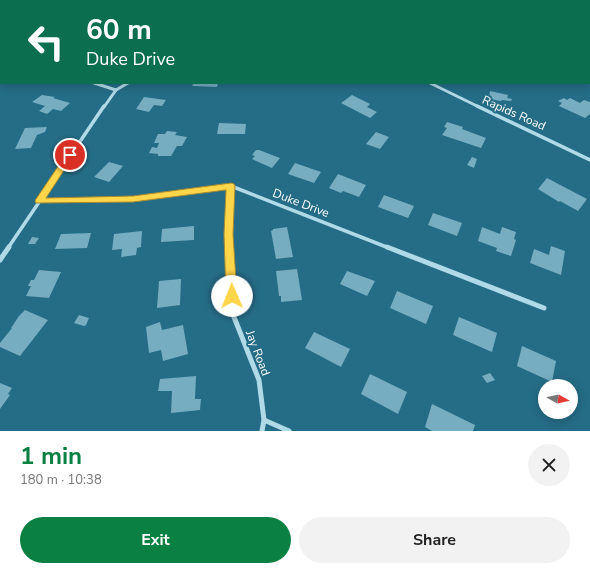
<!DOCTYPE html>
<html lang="en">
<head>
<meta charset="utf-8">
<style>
  :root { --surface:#fff; --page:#f2f2f2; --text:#222; --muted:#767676; --accent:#0b8043 }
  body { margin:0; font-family:"Nunito Sans",sans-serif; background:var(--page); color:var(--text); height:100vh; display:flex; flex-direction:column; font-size:15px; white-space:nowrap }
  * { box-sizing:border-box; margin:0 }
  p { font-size:13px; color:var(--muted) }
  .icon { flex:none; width:22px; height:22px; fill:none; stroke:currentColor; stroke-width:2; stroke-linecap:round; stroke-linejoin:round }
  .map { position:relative; height:431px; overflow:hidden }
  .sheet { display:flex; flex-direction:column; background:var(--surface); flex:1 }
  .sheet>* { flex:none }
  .hud { position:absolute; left:0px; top:0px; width:590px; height:84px; box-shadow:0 2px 10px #0003; background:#0b6e4f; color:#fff; overflow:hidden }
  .needle { width:26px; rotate:98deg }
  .controls { position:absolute; left:538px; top:379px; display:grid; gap:8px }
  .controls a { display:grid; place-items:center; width:40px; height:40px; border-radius:50%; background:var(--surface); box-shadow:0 2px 10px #0003; font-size:20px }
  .pin { position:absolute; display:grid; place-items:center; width:34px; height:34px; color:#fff; margin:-17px; border:2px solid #fff; border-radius:50%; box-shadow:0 1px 4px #0007 }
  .me { position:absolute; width:44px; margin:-22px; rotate:359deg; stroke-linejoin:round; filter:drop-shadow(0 0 3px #0008) }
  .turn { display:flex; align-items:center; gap:14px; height:84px; padding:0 20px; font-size:18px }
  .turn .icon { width:52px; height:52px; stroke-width:2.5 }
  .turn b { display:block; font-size:28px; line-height:34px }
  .round { display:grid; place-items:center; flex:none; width:42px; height:42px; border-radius:21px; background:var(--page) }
  .overview { display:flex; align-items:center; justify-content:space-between; height:68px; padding:0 20px }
  h1 { font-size:24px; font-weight:700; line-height:30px; color:var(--accent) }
  .action { display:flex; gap:8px; margin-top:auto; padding:8px 20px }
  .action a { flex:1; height:46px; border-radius:24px; background:var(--accent); color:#fff; font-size:16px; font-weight:700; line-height:46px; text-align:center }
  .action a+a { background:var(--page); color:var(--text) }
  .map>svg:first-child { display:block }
</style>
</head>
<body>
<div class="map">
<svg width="590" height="431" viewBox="0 0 590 431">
  <rect width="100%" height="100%" fill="#256c86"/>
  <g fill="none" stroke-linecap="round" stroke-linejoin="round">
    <g fill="#6b99aa" fill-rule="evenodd">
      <path d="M422 0H441L442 1H423Z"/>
      <rect x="589" y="56" width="1" height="10"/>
    </g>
  </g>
  <g fill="#76adc0">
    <path d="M218 83 217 87 192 86 194 83Z"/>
    <path d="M490 91 508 95 507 98 512 99 511 101 502 100 501 101 489 99Z"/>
    <path d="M42 95 55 97 53 98 70 103 61 111 53 109 47 114 39 111 45 106 32 102Z"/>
    <path d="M352 95 370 104 367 107 377 112 370 118 341 103Z"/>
    <path d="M144 97 158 99 166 100 162 106 154 105 149 112 136 109Z"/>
    <path d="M564 98 567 100 570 98 580 103 584 100 590 102V114L585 118 559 106 562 103 558 101Z"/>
    <path d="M447 122 463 127 462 129 486 138 481 148 442 135 447 128 444 127Z"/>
    <path d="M219 123 246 124 245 134H217Z"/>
    <path d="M47 127 45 132 37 135 31 148 15 149 25 128Z"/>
    <path d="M167 131 177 132 175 135 187 137 182 146H177L171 156H158V154L149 153 152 147 157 148 159 143H154L158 134H165Z"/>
    <path d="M376 132 389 137 380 149 366 144Z"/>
    <path d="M256 150H259L280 158 272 168 252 159 255 156 252 155Z"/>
    <path d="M472 157 477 159 474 168 467 165Z"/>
    <path d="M109 162 123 166 109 182 94 177Z"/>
    <path d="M295 163 321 172 314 183 288 174Z"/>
    <path d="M338 174 366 185 359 197 343 191 341 193 329 188Z"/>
    <path d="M547 178 587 199 578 211 560 201 559 202 538 189Z"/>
    <path d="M384 195 414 206 408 218 378 207Z"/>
    <path d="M433 213 462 223 457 236 428 225Z"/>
    <path d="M194 226V240L161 242 162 229Z"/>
    <path d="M287 227 293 257 276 259 271 231 273 230V229Z"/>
    <path d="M482 227 500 234 502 227 516 232 514 239 516 240 511 256 496 251 497 248 478 241Z"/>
    <path d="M142 231 141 247 137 248 136 255 121 257 122 249 112 250 114 234Z"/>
    <path d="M91 233 87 248 55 249 61 234Z"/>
    <path d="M32 237 39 238 35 244H28Z"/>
    <path d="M551 246 565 251 561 275 530 263 534 249 549 255Z"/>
    <path d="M297 269 302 300 281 302V296H279L276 271Z"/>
    <path d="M39 270 61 272 49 298 26 296 31 286H28L31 280H34Z"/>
    <path d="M347 271 375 281 367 296 340 284Z"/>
    <path d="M181 279 180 305 157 308 159 281Z"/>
    <path d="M397 291 433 306 426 324 390 308Z"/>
    <path d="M25 310 48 320 20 356 0 347V343L12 328H11L19 316Z"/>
    <path d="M79 315 89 318 86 325 84 326 74 323Z"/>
    <path d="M459 317 497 333 492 352 453 335Z"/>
    <path d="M160 322 162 330 183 325 188 354 163 361 161 350 149 353 146 327Z"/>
    <path d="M314 332 350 349 341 367 305 348Z"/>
    <path d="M522 346 556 361 552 382 517 366Z"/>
    <path d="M490 373 495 380 487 383 482 376Z"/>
    <path d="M370 374 407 392 398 414 361 394Z"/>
    <path d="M196 376 195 399H201L200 410 171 413 172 391H158L160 379Z"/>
    <path d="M0 383 12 388 8 394 10 395 0 409Z"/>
    <path d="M432 404 475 425 473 431H432L425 427Z"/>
  </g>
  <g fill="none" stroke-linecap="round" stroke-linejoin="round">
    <path stroke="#b0dae8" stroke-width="2" d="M527 0 529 1"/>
    <g stroke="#b0dae8" stroke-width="3">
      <path d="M94 83 116 90"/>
      <path d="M430 83 479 107"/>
      <path d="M104 107 116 90 128 83"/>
    </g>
    <g stroke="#b0dae8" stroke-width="3.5">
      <path d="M477 106 590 160"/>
      <path d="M39 201 133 199 231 186 389 248"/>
      <path d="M8 248 104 106"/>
      <path d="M229 248 228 234 231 186"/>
    </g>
    <g stroke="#b0dae8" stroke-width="5">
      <path d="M229 247 232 312 259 380 264 420 262 431"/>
      <path d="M387 247 544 308"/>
      <path d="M0 260 9 247"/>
      <path d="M264 420 289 431"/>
    </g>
  </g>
  <path fill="#ffd54a" stroke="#a68a30" d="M70 152 74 155 46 198 133 196 231 183 234 184 235 186 233 234 237 296 235 299 232 300 228 299 226 296 224 234 226 190 133 202 36 203 35 201 36 199 67 153Z"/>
  <g text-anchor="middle" stroke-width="4" stroke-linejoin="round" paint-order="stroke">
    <g font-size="12" fill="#fff" stroke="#256c86">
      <text transform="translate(514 113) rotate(24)" y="4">Rapids Road</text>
      <text transform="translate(301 203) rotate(21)" y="4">Duke Drive</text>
      <text transform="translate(258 353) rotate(69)" y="4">Jay Road</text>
    </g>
  </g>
</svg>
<div class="controls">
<a><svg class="needle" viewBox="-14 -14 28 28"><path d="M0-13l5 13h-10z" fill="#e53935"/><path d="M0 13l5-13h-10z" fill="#767676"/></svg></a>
</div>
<div class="pin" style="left:70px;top:155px;background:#d93025"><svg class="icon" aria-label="arrive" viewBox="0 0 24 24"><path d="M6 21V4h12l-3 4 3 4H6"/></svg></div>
<svg class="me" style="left:232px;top:296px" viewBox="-20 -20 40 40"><circle r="19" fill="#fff"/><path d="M0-13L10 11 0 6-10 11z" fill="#ffd54a"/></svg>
<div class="hud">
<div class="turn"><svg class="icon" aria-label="left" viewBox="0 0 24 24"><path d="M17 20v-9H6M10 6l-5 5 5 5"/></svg><div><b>60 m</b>Duke Drive</div></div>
</div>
</div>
<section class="sheet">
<div class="overview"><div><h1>1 min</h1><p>180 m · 10:38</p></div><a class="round"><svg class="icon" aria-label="close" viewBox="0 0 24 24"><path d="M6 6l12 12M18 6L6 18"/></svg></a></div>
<div class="action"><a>Exit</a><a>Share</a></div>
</section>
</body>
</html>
